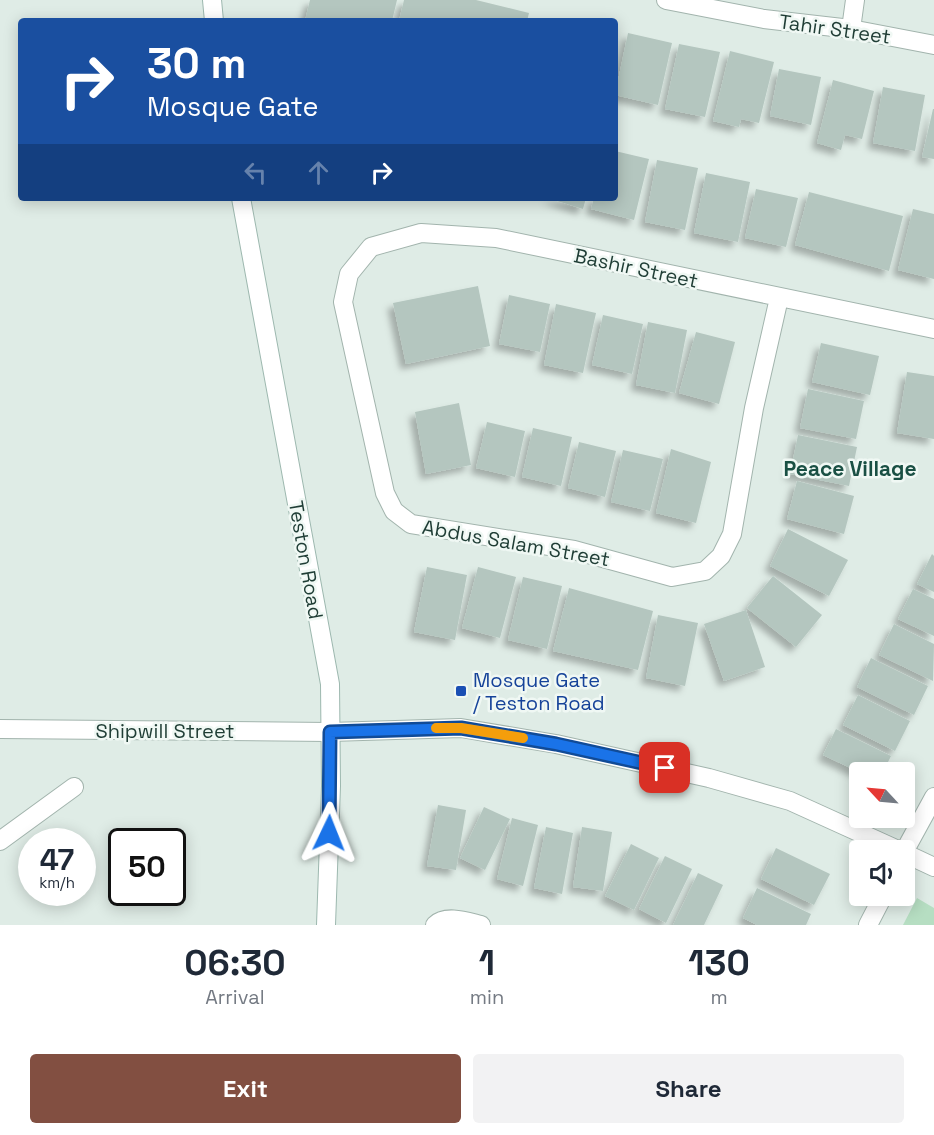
<!DOCTYPE html>
<html lang="en">
<head>
<meta charset="utf-8">
<style>
  :root { --surface:#fff; --page:#f2f2f3; --text:#1f2937; --muted:#747a83; --accent:#824f41 }
  body { margin:0; font-family:"Space Grotesk",sans-serif; background:var(--page); color:var(--text); height:100vh; display:flex; flex-direction:column; font-size:22px; white-space:nowrap }
  * { box-sizing:border-box; margin:0 }
  p { font-size:20px; color:var(--muted) }
  .icon { flex:none; width:33px; height:33px; fill:none; stroke:currentColor; stroke-width:2; stroke-linecap:round; stroke-linejoin:round }
  .map { position:relative; height:925px; overflow:hidden }
  .details { display:flex; flex-direction:column; background:var(--surface); flex:1 }
  .details>* { flex:none }
  .hud { position:absolute; left:18px; top:18px; width:600px; height:183px; border-radius:6px; box-shadow:0 3px 15px #0003; background:#1a4fa0; color:#fff; overflow:hidden }
  .needle { width:39px; rotate:296deg }
  .buttons { position:absolute; left:849px; top:762px; display:grid; gap:12px }
  .buttons a { display:grid; place-items:center; width:66px; height:66px; border-radius:6px; background:var(--surface); box-shadow:0 3px 15px #0003; font-size:30px }
  .speed { position:absolute; left:18px; top:828px; display:flex; gap:12px; font-size:30px; font-weight:700; text-align:center }
  .speed>* { display:grid; place-content:center; width:78px; height:78px; border-radius:50%; background:var(--surface); box-shadow:0 3px 15px #0003; line-height:1 }
  .speed small { font-size:15px; font-weight:400 }
  .speed .limit { border:3px solid #111; border-radius:9px; background:#fff; color:#111 }
  .pin { position:absolute; display:grid; place-items:center; width:51px; height:51px; color:#fff; margin:-26px; border-radius:12px; box-shadow:0 3px 9px #0006 }
  .me { position:absolute; width:66px; margin:-33px; rotate:2deg; stroke-linejoin:round; filter:drop-shadow(0 0 4px #0008) }
  .turn { display:flex; align-items:center; gap:21px; height:126px; padding:0 30px; font-size:27px }
  .turn .icon { width:78px; height:78px; stroke-width:2.5 }
  .turn b { display:block; font-size:42px; line-height:51px }
  .lanes { display:flex; align-items:center; height:57px; padding:0 30px; background:#0003; justify-content:center; gap:30px; direction:ltr }
  .lanes .off { opacity:.35 }
  .eta { display:flex; justify-content:space-evenly; align-items:center; height:102px; text-align:center }
  .eta b { font-size:36px; font-weight:600; line-height:42px }
  .button { display:flex; gap:12px; margin-top:auto; padding:12px 30px }
  .button a { flex:1; height:69px; border-radius:6px; background:var(--accent); color:#fff; font-size:24px; font-weight:600; line-height:69px; text-align:center }
  .button a+a { background:var(--page); color:var(--text) }
  .map>svg:first-child { display:block }
</style>
</head>
<body>
<div class="map">
<svg width="934" height="925" viewBox="0 0 934 925">
  <defs>
    <filter id="shadow"><feDropShadow dx="-5.5" dy="5.5" stdDeviation="3" flood-color="#0004"/></filter>
  </defs>
  <rect width="100%" height="100%" fill="#dfece6"/>
  <path fill="#b6dec2" d="M917 898 934 908V925H903Z"/>
  <g fill="#b4c6bf" filter="url(#shadow)">
    <path d="M310 0H397L392 21H305Z"/>
    <path d="M404 0H476L529 13 527 21H399Z"/>
    <path d="M628 33 672 43 658 105 615 95Z"/>
    <path d="M679 44 720 52 705 117 665 109Z"/>
    <path d="M730 51 774 62 759 123 741 119 739 127 713 121Z"/>
    <path d="M779 69 821 77 811 125 770 116Z"/>
    <path d="M833 80 874 91 862 139 845 135 841 150 817 143Z"/>
    <path d="M883 87 925 95 915 151 873 143Z"/>
    <path d="M933 109H934V159L922 157Z"/>
    <path d="M615 151 649 159 634 220 591 209 594 198H615Z"/>
    <path d="M657 160 698 168 685 230 645 222Z"/>
    <path d="M706 173 750 182 738 242 694 233Z"/>
    <path d="M756 189 798 198 786 247 745 238Z"/>
    <path d="M809 192 903 216 889 271 795 245Z"/>
    <path d="M548 198H586L583 209Z"/>
    <path d="M913 209 934 214V279L898 270Z"/>
    <path d="M478 286 490 346 406 364 393 303Z"/>
    <path d="M509 295 550 304 540 352 499 344Z"/>
    <path d="M556 304 596 313 583 373 544 365Z"/>
    <path d="M603 315 643 324 632 374 592 365Z"/>
    <path d="M648 322 687 330 675 393 636 385Z"/>
    <path d="M696 332 735 342 719 404 679 393Z"/>
    <path d="M821 343 879 356 870 395 812 382Z"/>
    <path d="M907 372 934 376V439L897 433Z"/>
    <path d="M808 389 864 401 856 439 800 428Z"/>
    <path d="M459 403 471 465 426 474 415 412Z"/>
    <path d="M487 422 525 431 515 477 476 468Z"/>
    <path d="M533 428 572 437 561 486 522 477Z"/>
    <path d="M798 435 857 447 849 486 790 474Z"/>
    <path d="M579 442 616 451 605 497 568 488Z"/>
    <path d="M671 449 711 462 696 523 656 513Z"/>
    <path d="M623 450 663 459 650 511 611 502Z"/>
    <path d="M797 481 854 496 844 534 787 519Z"/>
    <path d="M788 529 848 560 829 596 770 566Z"/>
    <path d="M932 554 934 556V592L917 584Z"/>
    <path d="M427 567 467 575 455 640 414 632Z"/>
    <path d="M478 567 516 577 500 638 462 628Z"/>
    <path d="M773 576 822 615 796 647 747 608Z"/>
    <path d="M523 577 562 586 547 649 508 640Z"/>
    <path d="M569 588 653 611 638 670 553 651Z"/>
    <path d="M913 589 934 599V636L898 619Z"/>
    <path d="M746 610 765 667 724 681 704 624Z"/>
    <path d="M658 615 698 623 685 686 646 678Z"/>
    <path d="M894 624 934 644 933 681 879 655Z"/>
    <path d="M871 658 928 686 914 715 857 687Z"/>
    <path d="M858 695 910 721 895 751 843 725Z"/>
    <path d="M836 729 891 756 883 772H859L823 755Z"/>
    <path d="M438 805 466 810 456 870 427 866Z"/>
    <path d="M484 807 510 819 485 870 460 858Z"/>
    <path d="M512 818 538 825 523 886 497 879Z"/>
    <path d="M546 827 573 833 562 894 534 888Z"/>
    <path d="M582 827 612 832 603 891 573 887Z"/>
    <path d="M631 844 659 858 634 910 605 896Z"/>
    <path d="M776 848 830 874 814 905 761 879Z"/>
    <path d="M665 856 692 869 666 923 639 909Z"/>
    <path d="M698 873 723 885 704 925H673Z"/>
    <path d="M757 888 811 914 806 925H757L743 918Z"/>
  </g>
  <g fill="none" stroke-linecap="round" stroke-linejoin="round">
    <defs>
      <g id="minor">
        <path d="M666 0 764 19 851 29 934 45"/>
        <path d="M851 29 855 0"/>
        <path d="M779 298 754 408 732 534 721 556 705 571 672 577 574 550 411 524 394 511 385 493 343 302 349 274 371 247 421 233 496 238 934 329"/>
        <path d="M0 729 330 732 461 728 556 744 709 778 790 801 898 850"/>
        <path d="M0 841 74 787"/>
        <path d="M904 852 934 797"/>
        <path d="M904 853 934 867"/>
        <path d="M435 925C446 914 468 922 481 925"/>
        <path d="M868 925 883 896"/>
      </g>
      <g id="secondary">
        <path d="M212 0 214 21"/>
        <path d="M241 198 330 684 331 786 326 925"/>
      </g>
    </defs>
    <use href="#minor" stroke="#a2b4ad" stroke-width="20"/>
    <use href="#secondary" stroke="#9db8af" stroke-width="20"/>
    <use href="#minor" stroke="#fff" stroke-width="18"/>
    <use href="#secondary" stroke="#fff" stroke-width="18"/>
  </g>
  <g fill="none" stroke-linecap="round" stroke-linejoin="round">
    <defs>
      <path id="route" d="M329 833 330 732 461 728 556 744 665 768"/>
    </defs>
    <use href="#route" stroke="#114b97" stroke-width="15"/>
    <use href="#route" stroke="#1a73e8" stroke-width="10"/>
    <path stroke="#f59e0b" stroke-width="10" d="M436 728H461L523 738"/>
  </g>
  <rect fill="#1a4fb4" stroke="#f0f8f4" stroke-width="2" x="455" y="685" width="12" height="12" rx="3"/>
  <g text-anchor="middle" stroke-width="5" stroke-linejoin="round" paint-order="stroke">
    <g font-size="20" fill="#1f3d35" stroke="#f0f8f4">
      <text transform="translate(835 29) rotate(8)" y="7">Tahir Street</text>
      <text transform="translate(636 268) rotate(12)" y="7">Bashir Street</text>
      <text transform="translate(516 543) rotate(10)" y="7">Abdus Salam Street</text>
      <text transform="translate(306 560) rotate(80)" y="7">Teston Road</text>
      <text x="165" y="738">Shipwill Street</text>
    </g>
    <g font-size="20" fill="#164399" stroke="#f0f8f4" text-anchor="start">
      <text x="473" y="687">Mosque Gate<tspan x="473" dy="23">/ Teston Road</tspan></text>
    </g>
    <g font-size="21" font-weight="bold" fill="#1a5044" stroke="#f0f8f4">
      <text x="850" y="476">Peace Village</text>
    </g>
  </g>
</svg>
<div class="buttons">
<a><svg class="needle" viewBox="-14 -14 28 28"><path d="M0-13l5 13h-10z" fill="#e53935"/><path d="M0 13l5-13h-10z" fill="#747a83"/></svg></a>
<a><svg class="icon" aria-label="sound" viewBox="0 0 24 24"><path d="M4 9h4l5-4v14l-5-4H4zM17 9q2 3 0 6"/></svg></a>
</div>
<div class="speed"><div>47<small>km/h</small></div><div class="limit">50</div></div>
<div class="pin" style="left:665px;top:768px;background:#d93025"><svg class="icon" aria-label="arrive" viewBox="0 0 24 24"><path d="M6 21V4h12l-3 4 3 4H6"/></svg></div>
<svg class="me" style="left:329px;top:833px" viewBox="-20 -20 40 40"><path d="M0-17L14 15 0 8-14 15z" fill="#1a73e8" stroke="#fff" stroke-width="4"/></svg>
<div class="hud">
<div class="turn"><svg class="icon" aria-label="right" viewBox="0 0 24 24"><path d="M7 20v-9h11M14 6l5 5-5 5"/></svg><div><b>30 m</b>Mosque Gate</div></div>
<div class="lanes"><svg class="icon off" aria-label="left" viewBox="0 0 24 24"><path d="M17 20v-9H6M10 6l-5 5 5 5"/></svg><svg class="icon off" aria-label="ahead" viewBox="0 0 24 24"><path d="M12 20V5M6 11l6-6 6 6"/></svg><svg class="icon" aria-label="right" viewBox="0 0 24 24"><path d="M7 20v-9h11M14 6l5 5-5 5"/></svg></div>
</div>
</div>
<section class="details">
<div class="eta">
<div><b>06:30</b><p>Arrival</p></div>
<div><b>1</b><p>min</p></div>
<div><b>130</b><p>m</p></div>
</div>
<div class="button"><a>Exit</a><a>Share</a></div>
</section>
</body>
</html>
